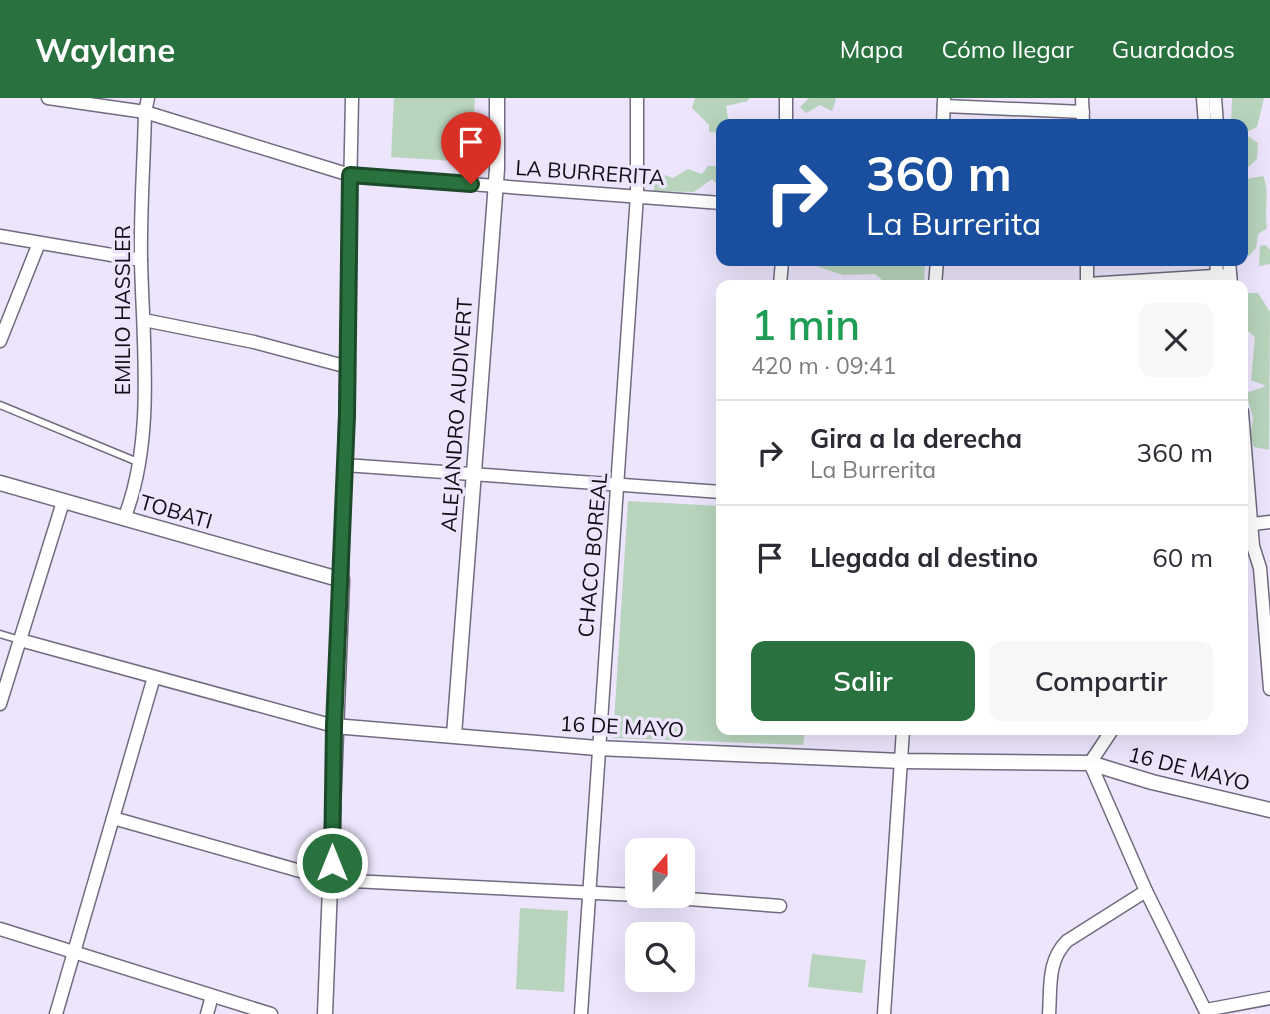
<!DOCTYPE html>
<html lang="es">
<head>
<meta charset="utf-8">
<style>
  :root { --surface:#fff; --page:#f7f7f7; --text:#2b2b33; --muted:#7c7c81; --line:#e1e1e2; --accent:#29723f }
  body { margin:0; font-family:Mulish,sans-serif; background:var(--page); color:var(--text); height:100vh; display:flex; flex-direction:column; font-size:26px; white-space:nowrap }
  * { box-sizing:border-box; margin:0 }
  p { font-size:23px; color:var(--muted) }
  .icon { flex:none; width:38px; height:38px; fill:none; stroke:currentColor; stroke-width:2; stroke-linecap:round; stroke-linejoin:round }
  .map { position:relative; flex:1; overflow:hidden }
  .drawer { position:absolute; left:716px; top:182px; width:532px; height:455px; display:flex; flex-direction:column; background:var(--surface); border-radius:14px; box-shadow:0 7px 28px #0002 }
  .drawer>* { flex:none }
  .guide { position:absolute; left:716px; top:21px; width:532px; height:147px; border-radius:14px; box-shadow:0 7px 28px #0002; background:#1a4fa0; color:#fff; overflow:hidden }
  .needle { width:46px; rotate:20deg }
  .controls { position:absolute; left:625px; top:740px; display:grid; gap:14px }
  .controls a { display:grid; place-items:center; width:70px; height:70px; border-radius:14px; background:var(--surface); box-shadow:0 7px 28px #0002; font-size:35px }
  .pin { position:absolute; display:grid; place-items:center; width:60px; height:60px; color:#fff; margin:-72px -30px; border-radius:50% 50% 50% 0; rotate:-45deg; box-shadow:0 0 7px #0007 }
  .pin .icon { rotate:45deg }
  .me { position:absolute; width:77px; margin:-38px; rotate:0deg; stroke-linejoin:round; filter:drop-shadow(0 0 5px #0008) }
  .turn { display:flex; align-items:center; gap:24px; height:147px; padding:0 35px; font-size:32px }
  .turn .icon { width:91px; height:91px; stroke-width:2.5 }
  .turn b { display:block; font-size:49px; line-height:60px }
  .round { display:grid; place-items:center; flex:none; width:74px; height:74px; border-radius:14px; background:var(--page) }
  .head { display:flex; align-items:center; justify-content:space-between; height:119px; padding:0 35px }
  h1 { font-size:42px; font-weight:600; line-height:52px; color:#1e9e55 }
  .primary-button { display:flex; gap:14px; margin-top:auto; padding:14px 35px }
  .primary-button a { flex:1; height:80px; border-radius:14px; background:var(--accent); color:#fff; font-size:28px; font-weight:600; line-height:80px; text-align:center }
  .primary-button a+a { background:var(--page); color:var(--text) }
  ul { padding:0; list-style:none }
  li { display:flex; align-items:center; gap:21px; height:105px; padding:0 35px; border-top:2px solid var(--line) }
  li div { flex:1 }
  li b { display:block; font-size:26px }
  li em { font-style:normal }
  header { display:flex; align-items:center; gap:42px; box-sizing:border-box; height:98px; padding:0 35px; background:var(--accent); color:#fff }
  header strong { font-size:33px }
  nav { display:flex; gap:38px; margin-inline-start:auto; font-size:24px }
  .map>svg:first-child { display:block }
</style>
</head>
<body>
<header>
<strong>Waylane</strong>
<nav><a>Mapa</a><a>Cómo llegar</a><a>Guardados</a></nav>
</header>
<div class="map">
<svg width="1270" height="916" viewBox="0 0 1270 916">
  <rect width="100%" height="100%" fill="#ece5fc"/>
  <g fill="#b8d4bc">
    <path d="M394 0H475L471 64 391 59Z"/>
    <path d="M695 0H749L748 3 726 8 729 26H721L719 35 709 34V27L692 10Z"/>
    <path d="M809 0H835L836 1 832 13 820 7 806 15 800 9Z"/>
    <path d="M1232 0H1264L1257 29 1243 36 1242 26H1231Z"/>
    <path d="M1248 38 1258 45 1257 61 1244 73 1243 45Z"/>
    <path d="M708 68H721V90L712 81 694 94 653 93 658 75 673 80 688 71 702 76Z"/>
    <path d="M1263 78C1270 92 1264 112 1267 130L1258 136 1256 150 1249 158 1243 155V90L1246 81Z"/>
    <path d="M1266 147 1270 152V166L1259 168 1260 148Z"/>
    <path d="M814 163 882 165 925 163 924 187H888L875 176 843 177 813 167Z"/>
    <path d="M1243 195H1258L1270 214 1269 352 1254 349 1250 340 1253 320 1246 295 1266 288 1251 282 1255 239 1243 229Z"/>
    <path d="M628 403 721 408V632H805L803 647 613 640Z"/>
    <path d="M520 810 568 813 564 894 516 891Z"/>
    <path d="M812 856 866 862 862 895 808 889Z"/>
  </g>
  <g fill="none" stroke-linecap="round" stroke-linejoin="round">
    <defs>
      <g id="service">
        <path d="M0 307 140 365"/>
        <path d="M0 536 20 542"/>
      </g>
      <g id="minor">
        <path d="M48 0 145 14 350 77 721 105"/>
        <path d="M786 0V26"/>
        <path d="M1082 0 1083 26"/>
        <path d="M1203 0 1205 26"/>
        <path d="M1215 0 1217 26"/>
        <path d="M944 8 1083 14"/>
        <path d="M943 26 944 2"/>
        <path d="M0 138 141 162"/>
        <path d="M1087 163V187"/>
        <path d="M1216 163 1218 187"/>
        <path d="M1229 163 1231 187"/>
        <path d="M1087 186 1230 177"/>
        <path d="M780 187 782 163"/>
        <path d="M935 187 937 163"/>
        <path d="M144 222 254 244 348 269"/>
        <path d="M0 243 39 145"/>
        <path d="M1242 314 1253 448 1260 470 1270 591"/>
        <path d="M345 367 721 394"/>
        <path d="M124 421C155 342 143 247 141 163 140 114 144 64 145 14L148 0"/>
        <path d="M1242 440 1253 426 1270 424"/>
        <path d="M342 482 352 0"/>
        <path d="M20 542 334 628"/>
        <path d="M0 606 63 404"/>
        <path d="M1112 632 1090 665 1146 793 1207 916"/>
        <path d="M113 720 332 782 637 797"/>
        <path d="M650 798 780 808"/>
        <path d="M0 831 271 916"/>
        <path d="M1206 912 1270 900"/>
        <path d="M56 916 154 579"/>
        <path d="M207 916 212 898"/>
        <path d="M581 916 637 97V0"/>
        <path d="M884 916 903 632"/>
        <path d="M1049 916C1051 889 1047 863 1067 843L1146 793"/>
      </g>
      <g id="tertiary">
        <path d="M0 385 342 482 325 916"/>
        <path d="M334 628 597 650 901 663 1090 665 1152 684 1270 712"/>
        <path d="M454 637 497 71V0"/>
      </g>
    </defs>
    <use href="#service" stroke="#706b7e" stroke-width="9"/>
    <use href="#minor" stroke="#706b7e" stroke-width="15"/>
    <use href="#tertiary" stroke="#706b7e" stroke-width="17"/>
    <use href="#service" stroke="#fff" stroke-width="6"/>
    <use href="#minor" stroke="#fff" stroke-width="12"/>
    <use href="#tertiary" stroke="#fff" stroke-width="14"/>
  </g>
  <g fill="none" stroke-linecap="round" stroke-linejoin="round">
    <defs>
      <path id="route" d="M332 765 334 628 347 318 350 77 471 86"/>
    </defs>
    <use href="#route" stroke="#1b4a29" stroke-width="18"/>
    <use href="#route" stroke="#29723f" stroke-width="12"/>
  </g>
  <g text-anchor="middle" stroke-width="7" stroke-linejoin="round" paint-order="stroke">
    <g font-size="21" fill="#100d15" stroke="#ece5fc">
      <text transform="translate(590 75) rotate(4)" y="7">LA BURRERITA</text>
      <text transform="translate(123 212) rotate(-90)" y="7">EMILIO HASSLER</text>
      <text transform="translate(457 317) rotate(-86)" y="7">ALEJANDRO AUDIVERT</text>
      <text transform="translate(176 414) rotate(16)" y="7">TOBATI</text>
      <text transform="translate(593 457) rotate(-85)" y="7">CHACO BOREAL</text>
      <text transform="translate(622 629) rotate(3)" y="7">16 DE MAYO</text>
      <text transform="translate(1189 671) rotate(14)" y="7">16 DE MAYO</text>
    </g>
  </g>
</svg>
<div class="controls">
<a><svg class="needle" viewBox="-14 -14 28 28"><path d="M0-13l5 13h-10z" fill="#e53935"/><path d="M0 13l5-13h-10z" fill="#7c7c81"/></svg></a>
<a><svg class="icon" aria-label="search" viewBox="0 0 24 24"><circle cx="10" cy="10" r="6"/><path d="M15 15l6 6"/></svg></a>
</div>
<div class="pin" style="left:471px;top:86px;background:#d93025"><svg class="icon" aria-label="arrive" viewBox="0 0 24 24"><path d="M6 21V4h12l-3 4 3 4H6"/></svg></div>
<svg class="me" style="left:332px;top:765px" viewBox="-20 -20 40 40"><circle r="17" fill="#29723f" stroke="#fff" stroke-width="3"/><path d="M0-11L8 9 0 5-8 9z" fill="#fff"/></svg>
<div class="guide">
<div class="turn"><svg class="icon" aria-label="right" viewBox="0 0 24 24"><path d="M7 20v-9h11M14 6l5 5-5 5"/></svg><div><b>360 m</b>La Burrerita</div></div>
</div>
<section class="drawer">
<div class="head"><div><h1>1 min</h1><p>420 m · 09:41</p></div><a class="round"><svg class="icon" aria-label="close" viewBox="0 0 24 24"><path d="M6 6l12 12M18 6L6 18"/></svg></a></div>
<ul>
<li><svg class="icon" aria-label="right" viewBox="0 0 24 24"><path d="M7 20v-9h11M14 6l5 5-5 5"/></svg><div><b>Gira a la derecha</b><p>La Burrerita</p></div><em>360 m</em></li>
<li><svg class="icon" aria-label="arrive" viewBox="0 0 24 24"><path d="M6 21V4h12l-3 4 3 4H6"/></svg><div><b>Llegada al destino</b></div><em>60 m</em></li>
</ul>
<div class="primary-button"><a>Salir</a><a>Compartir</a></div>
</section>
</div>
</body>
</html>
